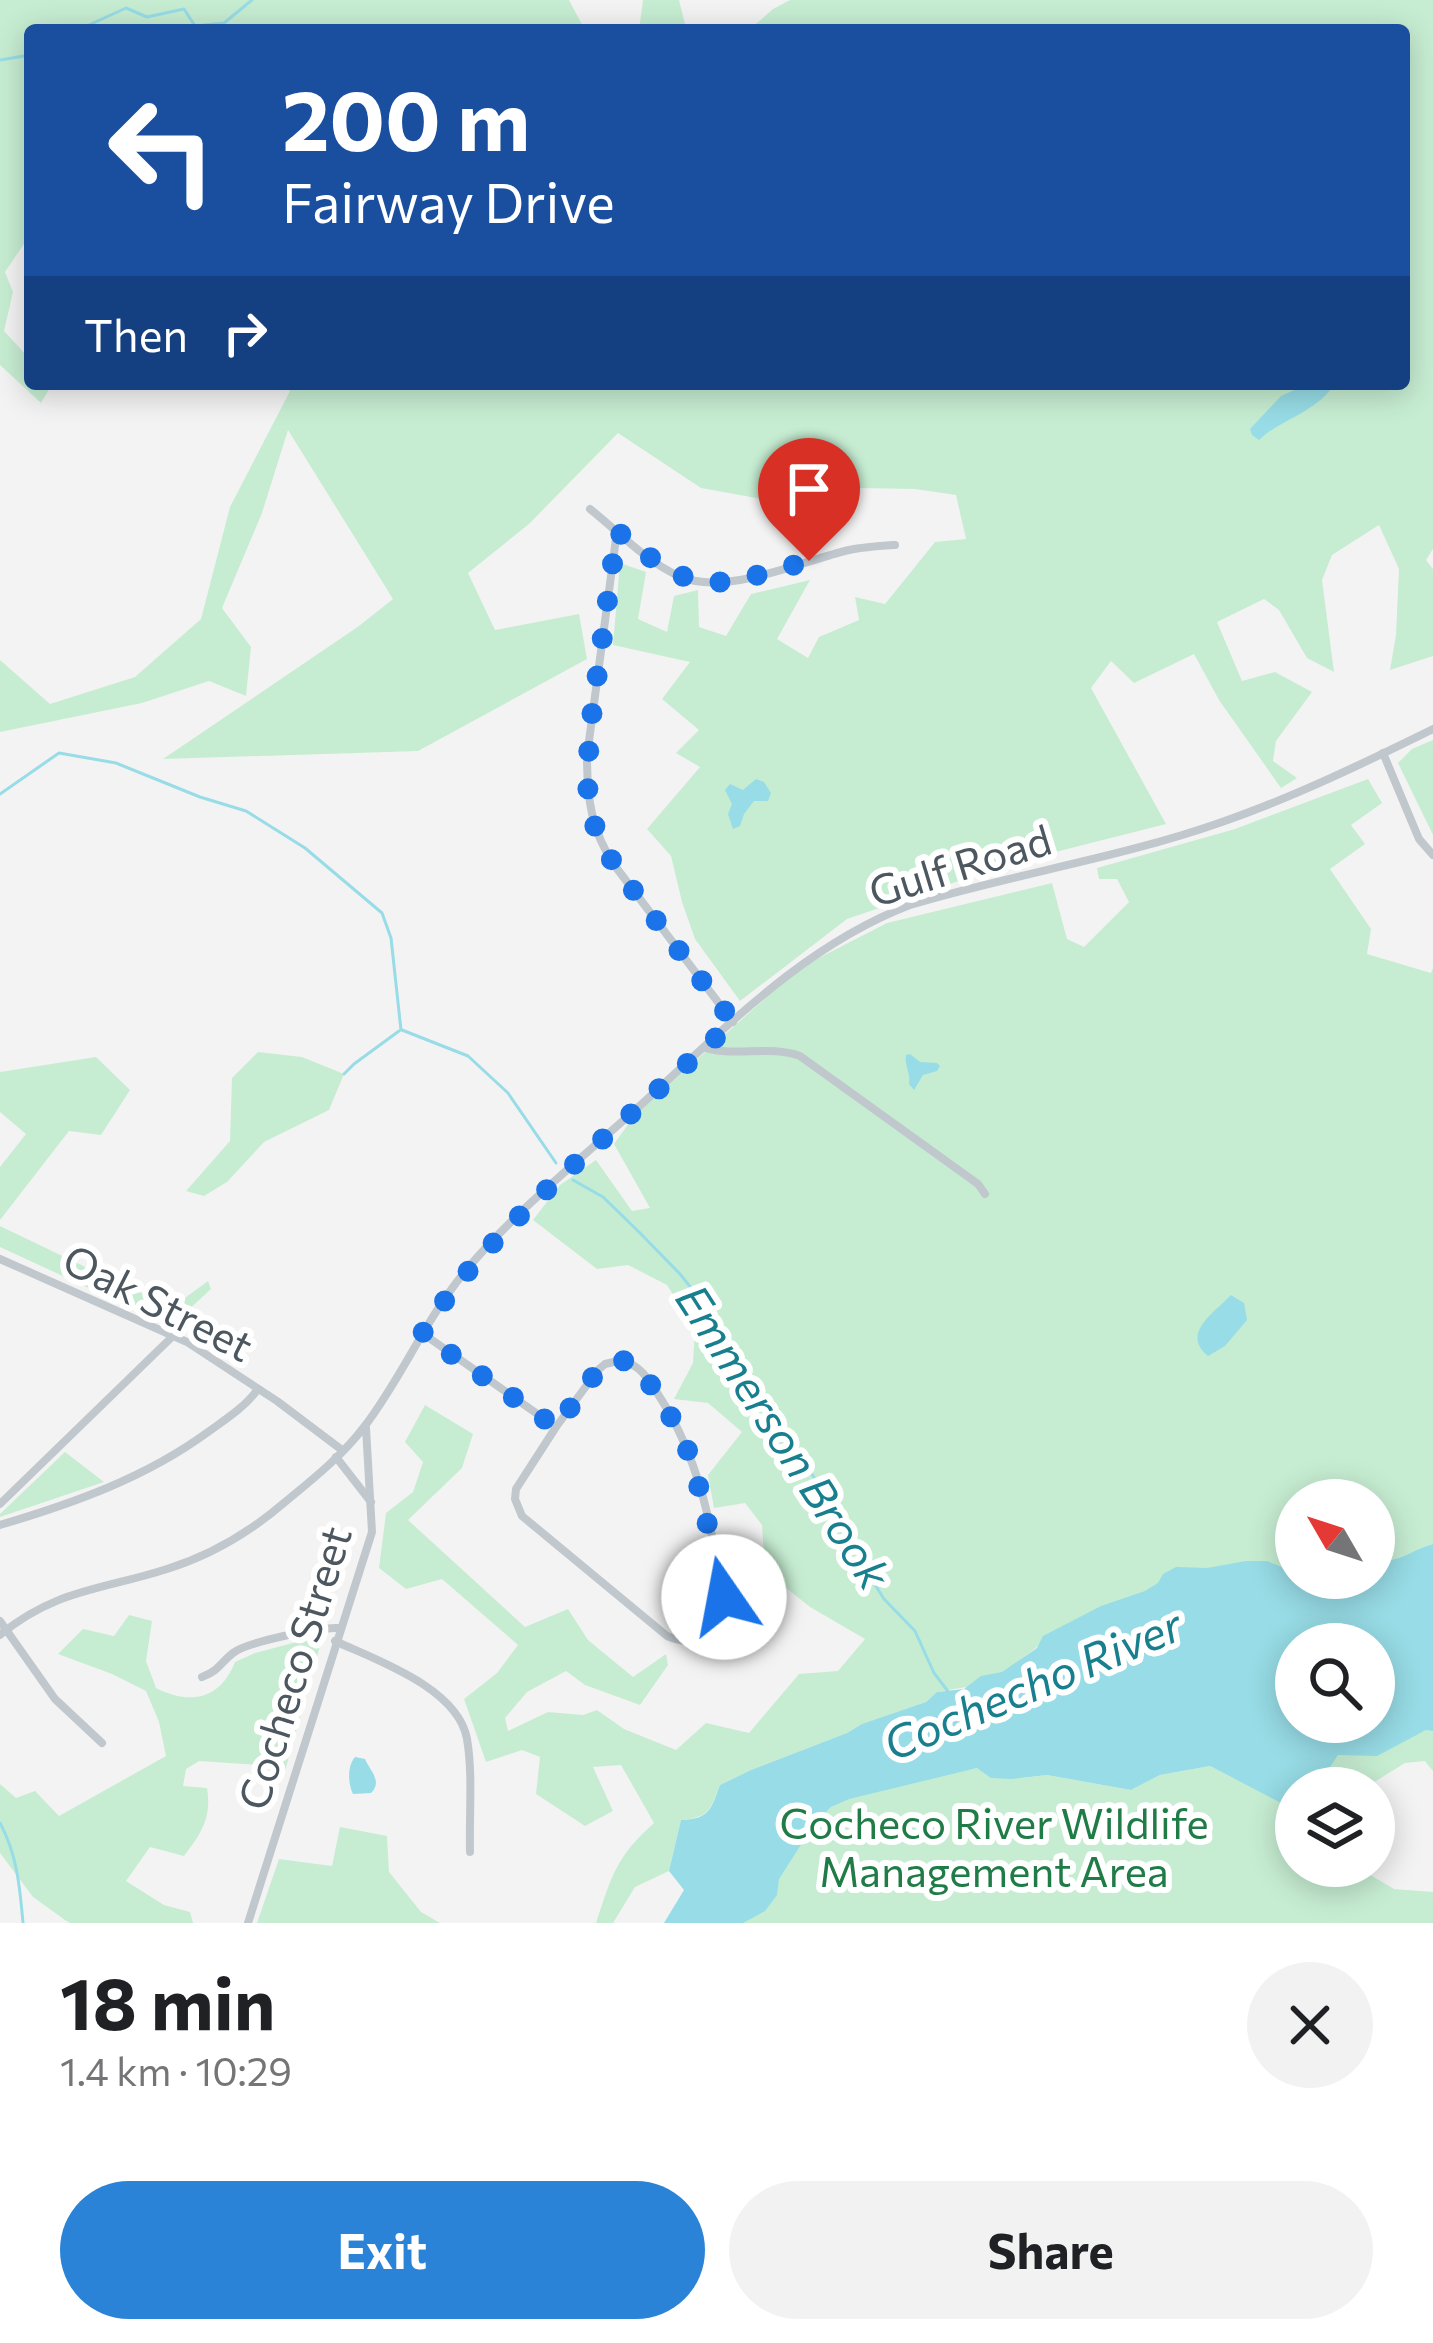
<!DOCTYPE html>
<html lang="en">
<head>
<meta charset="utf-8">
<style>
  :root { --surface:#fff; --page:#f2f2f2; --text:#202124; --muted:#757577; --accent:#2a83d7 }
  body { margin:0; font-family:Commissioner,sans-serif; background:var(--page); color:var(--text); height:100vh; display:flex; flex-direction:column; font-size:45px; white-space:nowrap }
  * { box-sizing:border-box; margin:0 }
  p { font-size:39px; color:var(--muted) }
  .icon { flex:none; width:66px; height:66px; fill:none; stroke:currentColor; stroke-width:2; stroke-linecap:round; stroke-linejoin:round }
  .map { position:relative; height:1923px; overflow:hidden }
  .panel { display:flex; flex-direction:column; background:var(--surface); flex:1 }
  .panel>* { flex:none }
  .guide { position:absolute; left:24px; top:24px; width:1386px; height:366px; border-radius:12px; box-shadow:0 6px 30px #0003; background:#1a4fa0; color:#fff; overflow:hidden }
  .needle { width:78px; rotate:309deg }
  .buttons { position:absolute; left:1275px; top:1479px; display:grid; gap:24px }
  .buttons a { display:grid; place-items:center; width:120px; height:120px; border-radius:50%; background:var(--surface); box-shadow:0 6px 30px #0003; font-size:60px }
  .pin { position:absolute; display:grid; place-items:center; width:102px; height:102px; color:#fff; margin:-123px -51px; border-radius:50% 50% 50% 0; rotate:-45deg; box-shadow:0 0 12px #0007 }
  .pin .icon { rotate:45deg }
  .me { position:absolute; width:132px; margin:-66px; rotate:348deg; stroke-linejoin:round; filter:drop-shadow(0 0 9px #0008) }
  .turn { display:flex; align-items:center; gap:42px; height:252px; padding:0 60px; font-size:54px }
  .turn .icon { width:156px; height:156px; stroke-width:2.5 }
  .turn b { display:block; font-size:84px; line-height:102px }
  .then { display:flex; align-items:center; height:114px; padding:0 60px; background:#0003; gap:24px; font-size:45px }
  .round { display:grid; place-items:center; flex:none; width:126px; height:126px; border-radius:63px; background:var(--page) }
  .head { display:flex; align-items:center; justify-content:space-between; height:204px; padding:0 60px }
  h1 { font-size:72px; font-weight:700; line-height:90px }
  .action { display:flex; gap:24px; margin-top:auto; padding:24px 60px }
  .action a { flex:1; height:138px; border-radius:72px; background:var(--accent); color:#fff; font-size:48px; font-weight:700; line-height:138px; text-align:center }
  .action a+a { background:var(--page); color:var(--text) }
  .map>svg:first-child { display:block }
</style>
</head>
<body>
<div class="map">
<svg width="1433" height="1923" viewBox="0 0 1433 1923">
  <rect width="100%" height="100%" fill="#f4f3f3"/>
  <g fill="#c6edd2">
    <path d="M0 0H569L585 30H30V235L5 272 13 292 4 331 30 359V384H52L41 403 0 365Z"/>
    <path d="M643 0H679L686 28 690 30H639Z"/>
    <path d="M790 0H1433V549L1426 560 1433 569V656L1390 670 1396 635 1399 569 1379 525 1332 555 1322 580 1334 672 1307 658 1279 610 1264 599 1217 622 1242 681 1275 672 1312 692 1276 741 1273 761 1297 778 1281 788 1219 700 1194 654 1134 683 1111 661 1091 688 1166 824 1012 863 847 919 740 1001 695 939 682 902 671 856 647 829 700 767 676 753 699 730 662 699 690 662 613 645 620 563 646 572 638 619 667 632 674 596 698 590 699 627 726 636 751 594 810 580 777 639 808 658 819 637 859 620 855 597 885 604 935 542 966 539 956 495 915 489 803 487 762 499 701 488 618 433 529 524 468 573 495 630 579 614 587 659 418 751 163 759 359 626 393 599 288 430 262 513 222 608 251 647 246 696 209 681 142 703 0 732V660L50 704 135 677 201 619 230 507 290 391 286 384H1404V30H749L773 9Z"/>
    <path d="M1433 740V835L1398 763 1412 749Z"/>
    <path d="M1368 779 1382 803 1351 825 1365 844 1330 869 1371 929 1367 954 1431 973 1433 968V1544C1406 1552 1405 1561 1374 1561V1500H1296V1573L1258 1564 1038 1646 1006 1671 972 1686 937 1692 926 1702 863 1724 847 1733 751 1770 720 1785C711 1809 709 1818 681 1820L669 1871 635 1887 613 1923H596C612 1875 616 1857 654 1823L621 1765 593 1767 613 1811 585 1826 536 1794 540 1757 522 1750 486 1762 464 1699 497 1673 518 1645 442 1579 406 1589 379 1568 386 1513 413 1492 423 1462 405 1442 425 1405 473 1434 462 1468 408 1520 525 1627 568 1609 588 1640 633 1677 666 1654 668 1665 640 1705 585 1685 566 1671 527 1692 505 1718 508 1731 548 1712 583 1715 597 1710 624 1729 676 1750 706 1723 749 1733 799 1674 838 1671 865 1639 810 1607 765 1571 762 1525 745 1503 714 1508 708 1475 742 1432 708 1403 674 1399 693 1363 695 1329 667 1285 628 1265 597 1269 533 1220 560 1185 596 1160 632 1211 650 1208 614 1144 634 1116 799 968 887 923 1052 883 1067 939 1084 947 1129 902 1117 879H1099L1097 868 1235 829Z"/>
    <path d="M258 1052 302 1057 344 1074 329 1110 264 1142 227 1182 204 1196 186 1191 230 1141 232 1078Z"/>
    <path d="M96 1057 130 1090 101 1135 69 1131 0 1220V1167L26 1134 0 1112V1072Z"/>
    <path d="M0 1226 127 1287 174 1306 208 1281 211 1289 171 1326 0 1247Z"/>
    <path d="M65 1452 104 1482 0 1517V1514Z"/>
    <path d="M129 1615 152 1621 146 1661 156 1688C190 1705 220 1700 235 1662L255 1653 323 1635 283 1778 260 1765 199 1761 186 1769 183 1786 207 1788C212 1818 201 1834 184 1856L150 1847 126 1881 164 1905 190 1912 193 1923H70L65 1920 33 1897 0 1853V1784L16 1798 35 1791 59 1816 166 1756 159 1722 146 1691 112 1674 58 1654 83 1629 114 1636Z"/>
    <path d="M1426 1730H1433V1771L1425 1761 1405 1763 1371 1784 1374 1788H1300L1338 1755 1407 1739Z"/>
    <path d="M1210 1766 1235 1779 1296 1791V1866H1355L1394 1889 1433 1892V1923H743L758 1895 793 1847 831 1807 879 1778 939 1776 977 1768 1022 1778 1047 1775 1131 1790 1160 1775Z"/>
    <path d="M340 1827 387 1836 389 1872 421 1912 440 1923H257L279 1859 332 1866Z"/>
  </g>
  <g fill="#97dce6" fill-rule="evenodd">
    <path d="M1308 384H1334C1319 411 1281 419 1259 440L1252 435 1250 429 1281 396Z"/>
    <path d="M756 779 764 782 771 793 768 801H754L744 814 740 826 733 829 728 814 732 804 725 790 730 784 743 790Z"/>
    <path d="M910 1054 920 1062 937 1063 940 1066 937 1071 923 1075 914 1090 909 1084C911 1073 904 1065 906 1055Z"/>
    <path d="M1231 1295 1244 1303 1247 1320 1225 1346 1208 1356C1181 1333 1213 1314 1231 1295Z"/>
    <path d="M1433 1544V1731L1426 1730 1377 1756 1338 1755 1316 1788H1296V1800L1285 1805 1210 1766 1160 1775 1131 1790 1047 1775 1012 1779 991 1778 977 1768 849 1799 831 1807 813 1826 779 1879 777 1895 765 1911 743 1923H664L684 1890 669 1871 681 1820C709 1819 711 1810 720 1785L751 1770 847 1733 862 1724 926 1702 937 1692 964 1689 981 1676 1002 1672 1037 1648 1043 1636 1101 1606 1145 1591 1158 1583 1163 1574 1176 1567 1207 1568 1246 1561H1267L1296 1573V1578H1374V1561C1405 1561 1406 1552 1433 1544ZM1374 1644V1722H1296V1644Z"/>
    <path d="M355 1757 365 1759C370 1771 383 1781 371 1793L353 1794C348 1784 347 1766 355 1757Z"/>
  </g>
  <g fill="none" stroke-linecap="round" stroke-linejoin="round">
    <g stroke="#97dce6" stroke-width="3">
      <path d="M78 30 126 8 147 17 184 9 195 26 224 23 252 0"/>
      <path d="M0 60 30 55"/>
      <path d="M0 794 59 753 116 763 200 797 246 811 305 848 382 913 391 938 401 1030"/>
      <path d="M402 1030 468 1056 508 1093 556 1163"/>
      <path d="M344 1074 354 1064 399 1031"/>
      <path d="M573 1180 603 1197 640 1233 680 1274 712 1314 737 1360 779 1417 800 1456 848 1529 864 1567 884 1599 915 1631 934 1673 950 1694"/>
      <path d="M0 1823C17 1854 20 1888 23 1923"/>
    </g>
    <g stroke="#c0c8cd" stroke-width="8">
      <path d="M590 509C618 531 645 561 679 576 725 597 801 561 849 550 864 547 880 546 895 545"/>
      <path d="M617 531 587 756C587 798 591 831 615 866L733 1022"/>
      <path d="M1383 753 1419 839 1433 855"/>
      <path d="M705 1048C737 1057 769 1045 800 1056L978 1184 985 1194"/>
      <path d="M0 1259 187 1342 277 1401 342 1450"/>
      <path d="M422 1333 556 1427 598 1370 605 1364 622 1360C642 1366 650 1382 661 1399 699 1458 712 1529 724 1597 724 1630 699 1650 667 1636L522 1516 515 1499 516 1489 556 1427"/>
      <path d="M336 1457 371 1502"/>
      <path d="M0 1504 174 1335"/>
      <path d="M0 1525C74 1503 145 1478 208 1432 226 1419 245 1407 258 1389"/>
      <path d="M0 1621 55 1699 102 1743"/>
      <path d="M0 1635C56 1589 102 1590 167 1569 212 1555 249 1533 285 1502 312 1480 343 1455 364 1427 401 1379 424 1322 463 1274 513 1213 576 1163 634 1111 720 1034 800 947 910 905 1013 874 1120 858 1222 822 1294 797 1364 763 1433 729"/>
      <path d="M335 1641C376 1660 458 1688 467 1739 473 1774 469 1816 470 1852"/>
      <path d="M202 1677C220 1670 220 1663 233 1653 247 1642 319 1627 339 1628"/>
      <path d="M248 1923 372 1532 366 1428"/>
    </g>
  </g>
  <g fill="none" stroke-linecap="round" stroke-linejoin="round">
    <path stroke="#1a73e8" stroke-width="21" stroke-dasharray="0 37.8" d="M724 1597 698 1483 683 1436 640 1368 622 1360 605 1364 598 1370 556 1427 422 1334C475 1250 550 1186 624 1120 660 1088 697 1055 733 1022L615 866 596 832 587 784 590 728 617 531C699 601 711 587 809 561"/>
  </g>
  <g text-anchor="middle" stroke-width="12" stroke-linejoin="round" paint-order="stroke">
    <g font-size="42" fill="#4c575f" stroke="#fff">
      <text transform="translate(960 866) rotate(-17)" y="15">Gulf Road</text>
      <text transform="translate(158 1303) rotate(27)" y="15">Oak Street</text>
      <text transform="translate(295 1668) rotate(-73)" y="15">Cocheco Street</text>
    </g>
    <g font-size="42" fill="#207c47" stroke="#fff">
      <text x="994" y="1839">Cocheco River Wildlife<tspan x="994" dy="48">Management Area</tspan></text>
    </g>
    <g font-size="45" font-style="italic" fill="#187f8f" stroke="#fff">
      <text transform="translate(783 1437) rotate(57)" y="16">Emmerson Brook</text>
      <text transform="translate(1033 1685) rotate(-23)" y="16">Cochecho River</text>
    </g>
  </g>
</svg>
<div class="buttons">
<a><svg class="needle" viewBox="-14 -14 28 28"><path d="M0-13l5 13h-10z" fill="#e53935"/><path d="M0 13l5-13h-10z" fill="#757577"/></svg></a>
<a><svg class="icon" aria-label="search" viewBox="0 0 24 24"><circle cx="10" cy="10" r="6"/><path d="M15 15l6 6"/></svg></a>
<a><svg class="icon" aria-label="layers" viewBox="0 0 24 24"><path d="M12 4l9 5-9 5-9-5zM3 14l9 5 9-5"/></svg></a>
</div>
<div class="pin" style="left:809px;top:561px;background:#d93025"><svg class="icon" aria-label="arrive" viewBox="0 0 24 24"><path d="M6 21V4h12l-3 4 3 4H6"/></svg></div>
<svg class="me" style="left:724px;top:1597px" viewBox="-20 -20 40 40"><circle r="19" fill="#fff"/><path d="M0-13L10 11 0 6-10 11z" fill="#1a73e8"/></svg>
<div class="guide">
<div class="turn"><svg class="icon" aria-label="left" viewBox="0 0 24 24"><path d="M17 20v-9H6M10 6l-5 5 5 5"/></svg><div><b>200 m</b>Fairway Drive</div></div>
<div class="then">Then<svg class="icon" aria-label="right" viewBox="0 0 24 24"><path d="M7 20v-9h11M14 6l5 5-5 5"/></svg></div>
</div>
</div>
<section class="panel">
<div class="head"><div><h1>18 min</h1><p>1.4 km · 10:29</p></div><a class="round"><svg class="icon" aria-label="close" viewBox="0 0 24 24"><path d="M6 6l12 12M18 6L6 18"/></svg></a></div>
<div class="action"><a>Exit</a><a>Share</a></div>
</section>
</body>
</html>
